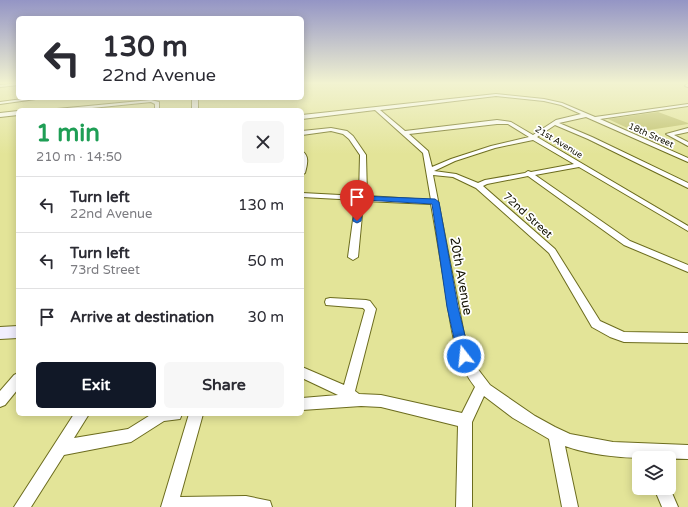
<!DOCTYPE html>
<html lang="en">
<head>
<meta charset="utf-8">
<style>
  :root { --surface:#fff; --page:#f7f7f7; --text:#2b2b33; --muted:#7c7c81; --line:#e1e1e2; --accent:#111827 }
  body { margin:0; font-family:"Varela Round",sans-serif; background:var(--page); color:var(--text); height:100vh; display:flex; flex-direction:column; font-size:15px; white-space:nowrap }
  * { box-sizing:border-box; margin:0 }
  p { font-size:13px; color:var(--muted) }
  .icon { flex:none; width:22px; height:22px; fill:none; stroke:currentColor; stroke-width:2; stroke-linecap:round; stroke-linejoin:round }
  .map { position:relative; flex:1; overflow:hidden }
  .sheet { position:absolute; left:16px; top:108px; width:288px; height:308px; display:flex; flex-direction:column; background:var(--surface); border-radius:6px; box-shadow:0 2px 10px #0003 }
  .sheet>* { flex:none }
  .hud { position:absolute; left:16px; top:16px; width:288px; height:84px; border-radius:6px; box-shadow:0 2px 10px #0003; background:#fff; color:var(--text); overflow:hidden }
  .controls { position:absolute; left:632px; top:451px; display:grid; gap:8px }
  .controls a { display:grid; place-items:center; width:44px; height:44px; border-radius:6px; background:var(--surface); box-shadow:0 2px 10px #0003; font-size:20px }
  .pin { position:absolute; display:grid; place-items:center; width:34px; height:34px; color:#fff; margin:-41px -17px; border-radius:50% 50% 50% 0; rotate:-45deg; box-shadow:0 0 4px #0007 }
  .pin .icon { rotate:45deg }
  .me { position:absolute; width:44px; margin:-22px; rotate:344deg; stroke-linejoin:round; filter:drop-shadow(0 0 3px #0008) }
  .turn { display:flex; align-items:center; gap:14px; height:84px; padding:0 20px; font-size:18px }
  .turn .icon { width:52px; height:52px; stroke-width:2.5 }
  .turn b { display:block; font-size:28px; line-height:34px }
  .round { display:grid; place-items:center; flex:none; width:42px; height:42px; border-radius:6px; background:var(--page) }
  .headline { display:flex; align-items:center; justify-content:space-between; height:68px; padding:0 20px }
  h1 { font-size:24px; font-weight:700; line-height:30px; color:#1e9e55 }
  .button { display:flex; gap:8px; margin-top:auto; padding:8px 20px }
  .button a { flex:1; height:46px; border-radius:6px; background:var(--accent); color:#fff; font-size:16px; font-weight:700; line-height:46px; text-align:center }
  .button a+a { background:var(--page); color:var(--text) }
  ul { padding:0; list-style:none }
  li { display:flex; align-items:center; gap:12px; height:56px; padding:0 20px; border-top:1px solid var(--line) }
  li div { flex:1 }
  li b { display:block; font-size:15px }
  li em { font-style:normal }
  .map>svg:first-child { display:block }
</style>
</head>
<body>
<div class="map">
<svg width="688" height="507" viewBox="0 0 688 507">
  <rect width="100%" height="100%" fill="#e3e498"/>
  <path fill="#bcbd66" d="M658 112 688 123V124L636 132 608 119Z"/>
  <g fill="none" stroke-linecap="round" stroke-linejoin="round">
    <defs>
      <g id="street">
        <path d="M18 83V85L0 87V85Z"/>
        <path d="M687 84H688V87L685 86Z"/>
        <path d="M496 94 544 99 562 103 595 117 688 104V106L600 119 688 158V162L586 117 559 123 592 137 688 183V188L588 139 555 125 537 137 688 226V231L579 167 535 175 630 241 688 265V272L624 245 528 176 487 184 483 186 555 249 600 321 624 332 688 333V343L624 342 610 337 592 327 549 253 476 188 453 177 433 175 464 334 477 368 490 385 535 416 555 427 570 434 613 442 688 445V459C648 458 604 460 565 446L578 507H562L549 439 513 418 484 396 472 422V507H456L458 426 381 407 361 406 302 410V398L338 395 302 378V367L344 385 365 310 363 308 326 305 325 302 326 299 330 298 366 300 370 301 376 309 355 391 359 394 381 395 462 413 475 387C453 359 450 319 445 286 440 258 436 231 431 204L365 201 363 205 358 257 353 260 348 257 355 205 358 200 302 197V193L359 196 360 155 349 139 343 134 331 131 302 135V131L331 128 347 131 353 136 366 155 367 196 431 200 423 153 375 110 302 119V115ZM496 96 544 101 561 105 581 114 556 120 533 135 511 122 497 120 405 131 380 110ZM497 124H508L529 137 491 146 451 159 432 167 428 151 409 134ZM533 140 574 164 531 172 528 171 525 173 485 180 478 183 456 174 434 171 455 161 495 148Z"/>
        <path d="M30 98H43L0 104V102Z"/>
        <path d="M151 100 159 102V110H155V104L151 102 72 110H55L57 109Z"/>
        <path d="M18 111V115L0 117V113Z"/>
        <path d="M688 128V132L674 135 688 142V146L666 134Z"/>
        <path d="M302 151C310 156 307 165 305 173L302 175Z"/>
        <path d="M18 373V389L5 405 0 407V391L14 375Z"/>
        <path d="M74 414H89L74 438 128 429 152 414H182L180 419 164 421 131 442 64 455 31 507H14Z"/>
        <path d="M189 414H203L180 497 246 496 270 501 272 507H161Z"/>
        <path d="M669 486 678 507H662L654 488H669Z"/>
      </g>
      <g id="secondary">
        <rect x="192" y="98" width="6" height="12"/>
        <path d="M18 326V338L0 339V327Z"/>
      </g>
    </defs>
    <use href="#street" stroke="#6c6c1e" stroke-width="2"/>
    <use href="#secondary" stroke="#6c6c1e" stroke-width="2"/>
    <use href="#street" fill="#fff" fill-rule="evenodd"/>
    <use href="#secondary" fill="#f1effe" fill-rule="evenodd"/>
  </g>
  <linearGradient id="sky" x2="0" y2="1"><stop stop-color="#9495c5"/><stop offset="0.54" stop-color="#f2f3d1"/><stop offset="1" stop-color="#f2f3d1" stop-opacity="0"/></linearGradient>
  <rect width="688" height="154" fill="url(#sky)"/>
  <path fill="#1a73e8" stroke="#114b97" d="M361 196 435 199 439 202 458 307 470 356 469 360 464 361 460 360 458 356 447 307 432 204 366 200 363 205 361 221 357 223 353 221 355 205Z"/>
  <g text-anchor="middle" stroke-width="3.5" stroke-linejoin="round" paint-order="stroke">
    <g font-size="9" fill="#121100" stroke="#fff">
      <text transform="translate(651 135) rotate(24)" y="3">18th Street</text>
      <text transform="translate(559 142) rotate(31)" y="3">21st Avenue</text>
    </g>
    <g font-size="11" fill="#121100" stroke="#fff">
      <text transform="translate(528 215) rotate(42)" y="4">72nd Street</text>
    </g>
    <g font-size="13" fill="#121100" stroke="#fff">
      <text transform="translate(462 276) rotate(80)" y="5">20th Avenue</text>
    </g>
  </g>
</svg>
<div class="controls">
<a><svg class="icon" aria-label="layers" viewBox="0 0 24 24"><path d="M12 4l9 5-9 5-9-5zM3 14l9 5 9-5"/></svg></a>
</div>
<div class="pin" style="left:357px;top:221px;background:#d93025"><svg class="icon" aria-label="arrive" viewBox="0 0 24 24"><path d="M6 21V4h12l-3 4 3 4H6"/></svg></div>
<svg class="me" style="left:464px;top:356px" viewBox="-20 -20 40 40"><circle r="17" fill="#1a73e8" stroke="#fff" stroke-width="3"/><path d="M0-11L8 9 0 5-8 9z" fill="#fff"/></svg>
<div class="hud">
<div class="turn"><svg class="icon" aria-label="left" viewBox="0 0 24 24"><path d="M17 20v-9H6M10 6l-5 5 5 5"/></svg><div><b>130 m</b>22nd Avenue</div></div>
</div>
<section class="sheet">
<div class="headline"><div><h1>1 min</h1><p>210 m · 14:50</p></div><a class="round"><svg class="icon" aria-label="close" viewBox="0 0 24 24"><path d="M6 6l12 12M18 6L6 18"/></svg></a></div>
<ul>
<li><svg class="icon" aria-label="left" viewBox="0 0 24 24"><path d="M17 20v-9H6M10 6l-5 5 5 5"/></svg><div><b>Turn left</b><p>22nd Avenue</p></div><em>130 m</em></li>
<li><svg class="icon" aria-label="left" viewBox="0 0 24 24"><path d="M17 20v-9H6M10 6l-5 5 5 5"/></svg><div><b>Turn left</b><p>73rd Street</p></div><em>50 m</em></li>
<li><svg class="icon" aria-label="arrive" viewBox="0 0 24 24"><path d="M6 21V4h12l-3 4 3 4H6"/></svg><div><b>Arrive at destination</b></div><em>30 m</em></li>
</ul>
<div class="button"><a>Exit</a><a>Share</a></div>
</section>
</div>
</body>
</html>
